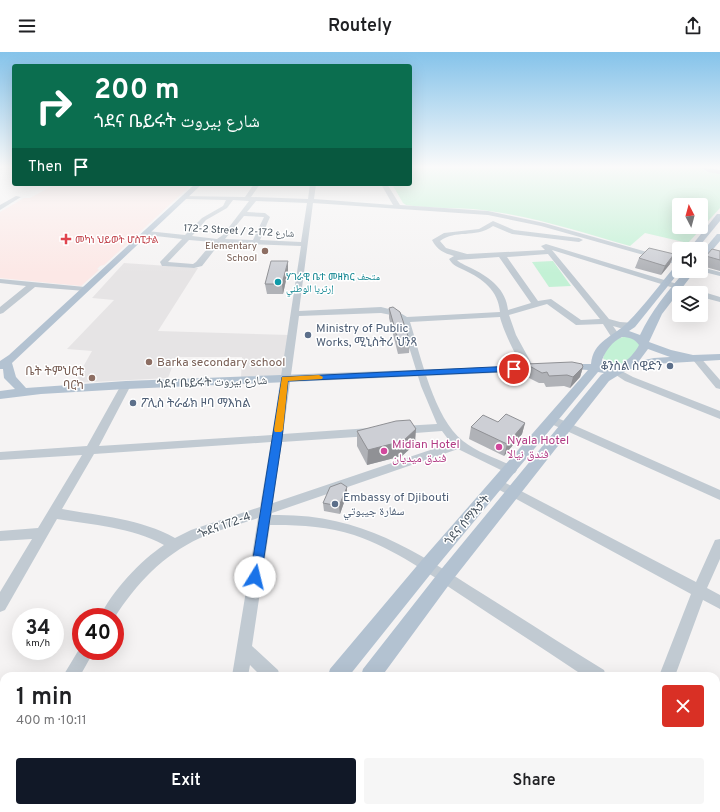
<!DOCTYPE html>
<html lang="en">
<head>
<meta charset="utf-8">
<style>
  :root { --surface:#fff; --page:#f6f6f6; --text:#202124; --muted:#757577; --accent:#111827 }
  body { margin:0; font-family:Overpass,"Noto Naskh Arabic","Noto Sans Ethiopic",sans-serif; background:var(--page); color:var(--text); height:100vh; display:flex; flex-direction:column; font-size:15px; white-space:nowrap }
  * { box-sizing:border-box; margin:0 }
  p { font-size:13px; color:var(--muted) }
  .icon { flex:none; width:22px; height:22px; fill:none; stroke:currentColor; stroke-width:2; stroke-linecap:round; stroke-linejoin:round }
  .map { position:relative; flex:1; overflow:hidden }
  .details { position:absolute; left:0px; top:620px; width:720px; height:140px; display:flex; flex-direction:column; background:var(--surface); border-radius:12px 12px 0 0; box-shadow:0 4px 16px #0002 }
  .details>* { flex:none }
  .top-card { position:absolute; left:12px; top:12px; width:400px; height:122px; border-radius:4px; box-shadow:0 4px 16px #0002; background:#0b6e4f; color:#fff; overflow:hidden }
  .needle { width:26px; rotate:354deg }
  .tools { position:absolute; left:672px; top:146px; display:grid; gap:8px }
  .tools a { display:grid; place-items:center; width:36px; height:36px; border-radius:4px; background:var(--surface); box-shadow:0 4px 16px #0002; font-size:20px }
  .speed { position:absolute; left:12px; top:556px; display:flex; gap:8px; font-size:20px; font-weight:700; text-align:center }
  .speed>* { display:grid; place-content:center; width:52px; height:52px; border-radius:50%; background:var(--surface); box-shadow:0 4px 16px #0002; line-height:1 }
  .speed small { font-size:10px; font-weight:400 }
  .speed .limit { border:6px solid #d22; background:#fff; color:#111 }
  .pin { position:absolute; display:grid; place-items:center; width:34px; height:34px; color:#fff; margin:-17px; border:2px solid #fff; border-radius:50%; box-shadow:0 1px 4px #0007 }
  .me { position:absolute; width:44px; margin:-22px; rotate:9deg; stroke-linejoin:round; filter:drop-shadow(0 0 3px #0008) }
  .turn { display:flex; align-items:center; gap:14px; height:84px; padding:0 16px; font-size:18px }
  .turn .icon { width:52px; height:52px; stroke-width:2.5 }
  .turn b { display:block; font-size:28px; line-height:34px }
  .then { display:flex; align-items:center; height:38px; padding:0 16px; background:#0003; gap:8px; font-size:15px }
  .round { display:grid; place-items:center; flex:none; width:42px; height:42px; border-radius:4px; background:var(--page) }
  .head { display:flex; align-items:center; justify-content:space-between; height:68px; padding:0 16px }
  h1 { font-size:24px; font-weight:600; line-height:30px }
  .action { display:flex; gap:8px; margin-top:auto; padding:8px 16px }
  .action a { flex:1; height:46px; border-radius:4px; background:var(--accent); color:#fff; font-size:16px; font-weight:600; line-height:46px; text-align:center }
  .action a+a { background:var(--page); color:var(--text) }
  header { display:flex; justify-content:space-between; align-items:center; height:52px; padding:0 16px; background:var(--surface); font-size:18px; font-weight:600 }
  .map>svg:first-child { display:block }
</style>
</head>
<body>
<header><svg class="icon" aria-label="menu" viewBox="0 0 24 24"><path d="M4 6h16M4 12h16M4 18h16"/></svg>Routely<svg class="icon" aria-label="share" viewBox="0 0 24 24"><path d="M12 15V3M7 8l5-5 5 5M5 13v7h14v-7"/></svg></header>
<div class="map">
<svg width="720" height="760" viewBox="0 0 720 760">
  <rect width="100%" height="100%" fill="#f5f3f3"/>
  <path fill="#e6e4e5" d="M124 211 198 216 158 279 290 283 283 323 241 325 242 305H176L168 326 74 331 92 299 67 297 114 248 92 246Z"/>
  <path fill="#fce8e6" d="M50 132H192L104 213 100 214 97 217 99 218 81 234 0 226V160L24 146H30L54 133Z"/>
  <g fill="#c3f1d5" fill-rule="evenodd">
    <path d="M410 115H697L706 119 720 121V156L688 191 645 181 630 194C581 180 533 164 482 158 457 155 431 157 406 153L403 151 392 132H410ZM679 153H701V175H679Z"/>
    <path d="M553 209 571 234 549 235 532 210Z"/>
    <path d="M623 285H632L640 293C636 305 620 317 607 312L603 306C606 296 612 288 623 285Z"/>
  </g>
  <g fill="none" stroke-linecap="round" stroke-linejoin="round">
    <g fill="#c1cad2" fill-rule="evenodd">
      <path d="M0 115H8L0 118Z"/>
      <path d="M254 132H260L251 145 308 147 310 132H316L314 147 393 153 381 132H387L400 153 488 159 544 171 679 209V213L541 174 488 163 313 151 299 259 381 255 397 259 407 265 500 260C498 238 483 227 464 218 458 215 453 214 449 207L454 204C444 201 437 198 432 188L444 181 479 177 493 169 514 178 579 186 583 188 579 190 512 182 493 174C474 187 456 177 440 189L446 196 467 202 545 198 541 194 546 192 720 245V250L701 245V241H690L552 198 609 267 620 270 634 271 635 273 634 275 620 276 613 274 620 284 618 286H612L603 272 576 273 547 252 509 263 516 283 534 316 529 319C520 317 502 275 500 265L410 270C421 305 434 366 463 389 478 401 498 407 515 415L517 418 515 421 511 422 507 421 458 397 272 461V463C359 461 412 497 483 542 523 567 563 593 604 618L606 624H584C545 598 506 573 467 547 431 523 395 497 354 483 329 475 302 473 276 473H270L252 594 278 618 280 624H261L250 613 248 624H232L258 466C239 472 218 478 200 486 163 503 136 532 115 565H100C111 540 141 508 164 493 132 475 92 473 57 467L5 558 0 560V540L32 487 0 489V479L38 476 82 403 0 408V400L87 394 121 333 126 330 131 333 99 394 272 383 301 194 220 191 202 214 194 216 165 214H162L160 210 182 187 147 183 144 181 147 179 185 183 202 166 223 154 226 148 184 147 182 146V144L245 145ZM233 148 249 149 223 183 217 187 192 184 206 168 227 156ZM256 149 307 151 301 190 260 188 270 165 265 161 247 160ZM244 164 264 165 253 188 225 187ZM189 188 213 190 196 210 193 212 168 210ZM548 202 600 267 581 268 551 247 538 249 507 205ZM499 205 531 251 508 258C506 238 491 226 473 217 468 214 461 212 457 208ZM381 261 391 263 401 269 421 334 437 372 402 374 398 375 397 378 398 381 402 382 442 379 451 391 273 451 282 390 370 384 374 383 376 380 374 377 370 376 283 382 299 264ZM271 390 260 455 191 478 175 486C141 467 101 464 62 457L94 402Z"/>
      <path d="M16 144 21 145 0 158V153Z"/>
      <path d="M701 215 720 220V224L700 219H701Z"/>
      <path d="M0 227 85 235 89 237 85 239 35 235 3 261 0 262V255L26 234 0 231Z"/>
      <path d="M696 303 699 304 720 328V337L716 336 693 308 691 306Z"/>
      <path d="M616 316 633 325 720 359V367L625 329 613 321 611 319Z"/>
      <path d="M553 364 720 438V448L549 371 548 368 549 365Z"/>
      <path d="M498 427 696 530 715 488 720 487V507L707 536 720 543V557L703 548 675 624H659L691 542 494 435 492 432 494 429Z"/>
      <path d="M81 594V599H94L80 624H63Z"/>
      <path d="M716 691 720 693V712L716 710Z"/>
      <path d="M0 700 4 701V719L0 718Z"/>
      <rect x="14" y="756" width="18" height="4"/>
      <path d="M146 756H176L177 760H147Z"/>
      <path d="M412 756H433L434 760H413Z"/>
      <path d="M597 756H616L615 760H596Z"/>
    </g>
    <g fill="#b3c2d1" fill-rule="evenodd">
      <path d="M700 115 720 118V122L708 120Z"/>
      <path d="M195 132H202L12 311 16 325 26 336 126 329 541 313 545 314 547 316 545 318 541 319 126 337 41 342 0 347V339L15 337 4 326 3 317H0V309L9 303Z"/>
      <path d="M717 162H720V169L697 197H689Z"/>
      <path d="M717 182H720V189L704 208 701 209V201Z"/>
      <path d="M679 212V219H680L635 275 629 279 640 283C651 259 668 239 685 219H695L662 262 649 290 671 298 693 303 720 302V308L654 312 627 318 609 329 451 530 382 624H361L363 617 439 520 601 323 604 321 598 320 433 519 349 624H328L330 617 421 509 588 318 561 316 559 314 561 312H591C593 289 613 285 628 270 645 253 660 232 676 213ZM622 285C629 285 635 287 639 293 633 305 613 325 602 308 606 298 612 290 622 285ZM648 297 670 305 654 306 639 309Z"/>
      <path d="M222 756H245L243 760H220Z"/>
      <path d="M256 756H279L277 760H254Z"/>
    </g>
  </g>
  <g fill="#b0b2b7">
    <path d="M720 199V219L702 214 706 204Z"/>
    <path d="M674 202 670 212 661 223 635 216 639 206Z"/>
    <path d="M288 219 283 242H267L265 232Z"/>
    <path d="M389 256 410 290 409 301 398 302 389 266Z"/>
    <path d="M526 312 583 315 580 325 570 336 564 334 546 335 544 331H539L523 323Z"/>
    <path d="M498 370 525 371 522 382 504 404 469 387 471 375Z"/>
    <path d="M357 379 415 392 402 404 367 413 357 394Z"/>
    <path d="M347 442 340 462 324 459 323 451Z"/>
  </g>
  <g fill="#909195">
    <path d="M674 202 670 212 661 223 665 214Z"/>
    <path d="M288 209V219L283 242 282 232Z"/>
    <path d="M583 315 580 325 570 336 573 325Z"/>
    <path d="M525 371 522 382 504 404 507 392Z"/>
    <path d="M416 377 415 392 402 404 367 413 368 398Z"/>
    <path d="M347 435V442L340 462 339 454Z"/>
  </g>
  <g fill="#cdcfd5" stroke="#909195">
    <path d="M649 196 674 202 665 214 639 206Z"/>
    <path d="M712 197 720 199V208L706 204Z"/>
    <path d="M271 209H288L282 232H265Z"/>
    <path d="M393 255 400 260 410 290 399 291 389 256Z"/>
    <path d="M572 310 582 312 583 315 573 325 567 323 549 324 547 320 542 321 526 312Z"/>
    <path d="M506 362 525 371 507 392 471 375 483 363 498 370Z"/>
    <path d="M410 368 416 377 403 389 368 398 357 379 396 369Z"/>
    <path d="M341 431 347 435 339 454 323 451 330 435Z"/>
  </g>
  <linearGradient id="sky" x2="0" y2="1"><stop stop-color="#85c3ea"/><stop offset="0.52" stop-color="#fafafa"/><stop offset="1" stop-color="#fafafa" stop-opacity="0"/></linearGradient>
  <rect width="720" height="221" fill="url(#sky)"/>
  <path fill="#1a73e8" stroke="#114b97" d="M514 314 517 315V319L288 329 282 387 261 525 259 529 255 530 251 529 250 525 282 325Z"/>
  <path fill="#f59e0b" d="M319 323 323 325 322 327 288 329 283 378 281 380H275L274 378 282 325Z"/>
  <path fill="#e0444e" stroke="#fff" stroke-width="1.5" d="M64 181h4v4h4v4h-4v4h-4v-4h-4v-4h4z"/>
  <g fill="#8d6e63" stroke="#fff" stroke-width="1.5">
    <circle cx="265" cy="199" r="4"/>
    <circle cx="149" cy="310" r="4"/>
    <circle cx="92" cy="326" r="4"/>
  </g>
  <circle fill="#0f9aa8" stroke="#fff" stroke-width="1.5" cx="278" cy="230" r="4"/>
  <g fill="#5c6f8a" stroke="#fff" stroke-width="1.5">
    <circle cx="308" cy="283" r="4"/>
    <circle cx="670" cy="314" r="4"/>
    <circle cx="133" cy="351" r="4"/>
    <circle cx="335" cy="452" r="4"/>
  </g>
  <g fill="#d1479c" stroke="#fff" stroke-width="1.5">
    <circle cx="499" cy="395" r="4"/>
    <circle cx="384" cy="399" r="4"/>
  </g>
  <g text-anchor="middle" stroke-width="3" stroke-linejoin="round" paint-order="stroke">
    <g font-size="10" fill="#4a5661" stroke="#fff">
      <text transform="translate(239 178) rotate(3)" y="4">172-2 Street / شارع 172-2</text>
    </g>
    <g font-size="10" fill="#be3a42" stroke="#fff" text-anchor="start">
      <text x="75" y="191">መካነ ህይወት ሆስፒታል</text>
    </g>
    <g font-size="10" fill="#785e54" stroke="#fff" text-anchor="end">
      <text x="257" y="197">Elementary<tspan x="257" dy="12">School</tspan></text>
    </g>
    <g font-size="10" fill="#0d838f" stroke="#fff" text-anchor="start">
      <text x="286" y="228">ሃገራዊ ቤተ መዘክር متحف<tspan x="286" dy="12">إرتريا الوطني</tspan></text>
    </g>
    <g font-size="12" fill="#4e5e75" stroke="#fff" text-anchor="start">
      <text x="316" y="280">Ministry of Public<tspan x="316" dy="14">Works, ሚኒስትሪ ህንጻ</tspan></text>
      <text x="662" y="318" text-anchor="end">ቆንስል ስዊድን</text>
      <text x="141" y="355">ፖሊስ ትራፊክ ዞባ ማእከል</text>
      <text x="343" y="449">Embassy of Djibouti<tspan x="343" dy="14">سفارة جيبوتي</tspan></text>
    </g>
    <g font-size="12" fill="#785e54" stroke="#fff" text-anchor="start">
      <text x="157" y="314">Barka secondary school</text>
      <text x="84" y="323" text-anchor="end">ቤት ትምህርቲ<tspan x="84" dy="14">ባርካ</tspan></text>
    </g>
    <g font-size="12" fill="#4a5661" stroke="#fff">
      <text transform="translate(212 330) rotate(-2)" y="4">ጎደና ቤይሩት شارع بيروت</text>
      <text transform="translate(467 468) rotate(-49)" y="4">ጎደና ሰማእታት</text>
      <text transform="translate(224 473) rotate(-20)" y="4">ጐደና 172-4</text>
    </g>
    <g font-size="12" fill="#b23c85" stroke="#fff" text-anchor="start">
      <text x="507" y="392">Nyala Hotel<tspan x="507" dy="14">فندق نيالا</tspan></text>
      <text x="392" y="396">Midian Hotel<tspan x="392" dy="14">فندق ميديان</tspan></text>
    </g>
  </g>
</svg>
<div class="tools">
<a><svg class="needle" viewBox="-14 -14 28 28"><path d="M0-13l5 13h-10z" fill="#e53935"/><path d="M0 13l5-13h-10z" fill="#757577"/></svg></a>
<a><svg class="icon" aria-label="sound" viewBox="0 0 24 24"><path d="M4 9h4l5-4v14l-5-4H4zM17 9q2 3 0 6"/></svg></a>
<a><svg class="icon" aria-label="layers" viewBox="0 0 24 24"><path d="M12 4l9 5-9 5-9-5zM3 14l9 5 9-5"/></svg></a>
</div>
<div class="speed"><div>34<small>km/h</small></div><div class="limit">40</div></div>
<div class="pin" style="left:514px;top:317px;background:#d93025"><svg class="icon" aria-label="arrive" viewBox="0 0 24 24"><path d="M6 21V4h12l-3 4 3 4H6"/></svg></div>
<svg class="me" style="left:255px;top:525px" viewBox="-20 -20 40 40"><circle r="19" fill="#fff"/><path d="M0-13L10 11 0 6-10 11z" fill="#1a73e8"/></svg>
<div class="top-card">
<div class="turn"><svg class="icon" aria-label="right" viewBox="0 0 24 24"><path d="M7 20v-9h11M14 6l5 5-5 5"/></svg><div><b>200 m</b>ጎደና ቤይሩት شارع بيروت</div></div>
<div class="then">Then<svg class="icon" aria-label="arrive" viewBox="0 0 24 24"><path d="M6 21V4h12l-3 4 3 4H6"/></svg></div>
</div>
<section class="details">
<div class="head"><div><h1>1 min</h1><p>400 m · 10:11</p></div><a class="round" style="background:#d93025;color:#fff"><svg class="icon" aria-label="close" viewBox="0 0 24 24"><path d="M6 6l12 12M18 6L6 18"/></svg></a></div>
<div class="action"><a>Exit</a><a>Share</a></div>
</section>
</div>
</body>
</html>
